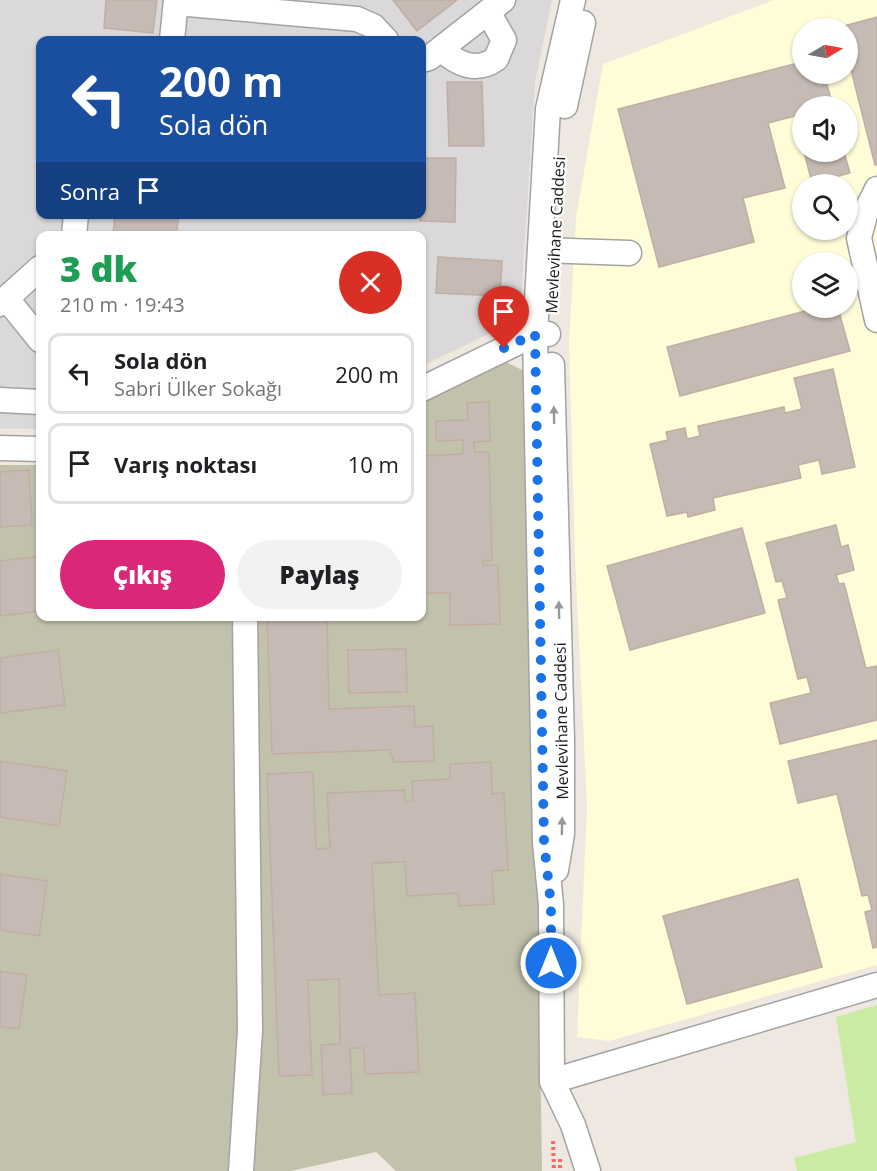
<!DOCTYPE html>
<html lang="tr">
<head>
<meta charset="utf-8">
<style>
  :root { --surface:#fff; --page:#f2f2f2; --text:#202124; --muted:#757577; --line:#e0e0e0; --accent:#db2777 }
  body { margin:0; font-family:"Open Sans",sans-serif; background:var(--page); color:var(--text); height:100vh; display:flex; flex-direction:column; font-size:22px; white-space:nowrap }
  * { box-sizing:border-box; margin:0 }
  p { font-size:20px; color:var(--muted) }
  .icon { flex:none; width:33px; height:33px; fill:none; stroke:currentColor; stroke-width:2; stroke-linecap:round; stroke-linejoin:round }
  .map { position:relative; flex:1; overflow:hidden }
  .side { position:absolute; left:36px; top:231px; width:390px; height:390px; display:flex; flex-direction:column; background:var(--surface); border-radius:12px; box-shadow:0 2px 4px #0004 }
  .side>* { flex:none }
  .hud { position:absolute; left:36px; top:36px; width:390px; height:183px; border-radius:12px; box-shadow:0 2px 4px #0004; background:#1a4fa0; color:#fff; overflow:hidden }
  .needle { width:39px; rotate:80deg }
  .buttons { position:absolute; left:792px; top:18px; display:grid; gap:12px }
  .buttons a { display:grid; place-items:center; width:66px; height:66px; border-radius:50%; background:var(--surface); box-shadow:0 2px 4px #0004; font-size:30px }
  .pin { position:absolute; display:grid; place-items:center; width:51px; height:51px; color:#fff; margin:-62px -26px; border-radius:50% 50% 50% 0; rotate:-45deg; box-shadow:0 0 6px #0007 }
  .pin .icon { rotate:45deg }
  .me { position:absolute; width:66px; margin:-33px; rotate:0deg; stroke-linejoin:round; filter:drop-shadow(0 0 4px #0008) }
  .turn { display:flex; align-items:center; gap:21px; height:126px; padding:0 24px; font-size:27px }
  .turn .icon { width:78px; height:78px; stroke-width:2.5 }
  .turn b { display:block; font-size:42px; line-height:51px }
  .then { display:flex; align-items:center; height:57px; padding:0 24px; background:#0003; gap:12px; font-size:22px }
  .round { display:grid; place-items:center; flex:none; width:63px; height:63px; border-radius:32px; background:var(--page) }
  .head { display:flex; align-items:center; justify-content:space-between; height:102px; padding:0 24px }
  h1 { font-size:36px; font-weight:800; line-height:45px; color:#1e9e55 }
  .action { display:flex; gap:12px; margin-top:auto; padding:12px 24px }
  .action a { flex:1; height:69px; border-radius:36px; background:var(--accent); color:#fff; font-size:24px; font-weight:800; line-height:69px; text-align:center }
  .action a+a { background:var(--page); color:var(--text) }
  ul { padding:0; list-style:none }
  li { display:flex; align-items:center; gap:18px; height:81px; margin:0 12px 9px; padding:0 12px; border:3px solid var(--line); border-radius:12px }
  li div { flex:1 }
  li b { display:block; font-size:22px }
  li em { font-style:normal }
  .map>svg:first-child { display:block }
</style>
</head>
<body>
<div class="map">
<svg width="877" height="1171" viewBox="0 0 877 1171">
  <rect width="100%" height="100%" fill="#eee8e1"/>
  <path fill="#dad8d8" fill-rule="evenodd" d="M0 0H552L535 82 520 319 422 366V236H40V429H0ZM40 40H422V214H40Z"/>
  <path fill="#fffdd8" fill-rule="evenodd" d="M774 0H877V965L609 1041 577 1037 587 806 575 559 569 343 576 217 603 64ZM802 28H848V74H802ZM802 106H848V152H802ZM802 184H848V230H802ZM802 262H848V308H802Z"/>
  <path fill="#c2c1ac" d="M506 362 530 374 542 1171H396L376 1152 291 1171H0V465H40V616H422V395Z"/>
  <path fill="#cbeba4" d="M877 1005V1171H797L794 1158 856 1142 836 1017Z"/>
  <g fill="#c5bab4" stroke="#c0aea3" stroke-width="1.5">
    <path d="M106 0H157L153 33 104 28Z"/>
    <path d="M393 0H457L417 31Z"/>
    <path d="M877 17V165H875L848 58V28L840 27Z"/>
    <path d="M802 62V74H824L833 106H802V147L795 116 768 123 785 188 743 198 754 242 659 267 618 109Z"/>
    <path d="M447 82H482L484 146H449Z"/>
    <path d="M804 152H844L850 173 812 183Z"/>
    <path d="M422 158H456L455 222 420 221Z"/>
    <path d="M115 214H179L176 236H113Z"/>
    <path d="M438 257 502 261 500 296 436 293Z"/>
    <path d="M817 308H838L850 351 680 396 667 347Z"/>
    <path d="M833 369 855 467 822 474 819 460 798 465 801 478 713 498 715 510 688 517 687 512 667 516 650 444 668 440 666 432 685 428 687 439 700 436 698 426 784 407 785 413 802 409 794 378Z"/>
    <path d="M489 402 490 441 474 442 475 452H489L492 560 483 561V565H498L500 624 450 625V593H422V456L463 454V440L436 441V421L468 420 467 403Z"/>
    <path d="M29 470 32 525 0 527V472Z"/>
    <path d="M836 525 841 547 848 545 854 570 836 575 839 584 844 583 866 668 877 666V720L780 744 770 703 811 693 807 677 798 679 778 600 787 598 782 581 776 582 766 543Z"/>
    <path d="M742 528 765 613 630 650 607 566Z"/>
    <path d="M40 556V611L0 616V561Z"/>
    <path d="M267 616H327L329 709 414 706 415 727 433 726 434 761 394 762 389 750 272 754Z"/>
    <path d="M406 649 407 692 349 693 348 650Z"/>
    <path d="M58 650 65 705 0 713V658Z"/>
    <path d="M877 740V947L873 948 865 912 872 910 868 895 862 896 837 794 798 803 788 761Z"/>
    <path d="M0 761 67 771 59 826 0 817Z"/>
    <path d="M491 762 492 794 504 793 508 870 492 871 494 904 459 906 458 893 407 896 405 862 372 863 379 995 415 993 419 1072 365 1074 364 1048H350L352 1093 323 1095 321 1045 340 1044 339 979 308 980 312 1075 279 1076 267 774 313 772 316 849 330 848 327 793 405 790V802L413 801 412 781 450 779V764Z"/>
    <path d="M0 874 47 881 39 936 0 930Z"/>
    <path d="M798 879 822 967 687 1004 663 916Z"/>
    <path d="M0 971 27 975 19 1029 0 1027Z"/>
  </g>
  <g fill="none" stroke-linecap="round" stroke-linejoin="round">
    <defs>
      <g id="minor">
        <path d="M573 0 548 109 535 334 545 842 551 905 552 1081 573 1125 588 1171"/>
        <path d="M176 3 357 19 373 26 386 40"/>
        <path d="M172 40 176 0"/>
        <path d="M441 49C457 64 476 73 496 59L504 40 488 12"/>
        <path d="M422 60 429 58 503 0"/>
        <path d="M565 106 583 23"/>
        <path d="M877 189 866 211 859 238 877 320"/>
        <path d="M74 236 76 214"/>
        <path d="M540 250 629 253"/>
        <path d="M7 299 40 340"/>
        <path d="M0 304 40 268"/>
        <path d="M552 365 562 740V834L556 870"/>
        <path d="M422 389 535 334H548"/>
        <path d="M0 400 40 402"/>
        <path d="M0 448 40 449"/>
        <path d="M552 1081 877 985"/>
        <path d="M241 1171 250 1030 245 616"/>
      </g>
    </defs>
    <use href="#minor" stroke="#a3a3a3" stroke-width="27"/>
    <g stroke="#fe6861" stroke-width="4" stroke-dasharray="3 3" stroke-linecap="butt">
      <path d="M553 1141 554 1171"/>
      <path d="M560 1159V1171"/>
    </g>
    <use href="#minor" stroke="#fff" stroke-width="24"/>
  </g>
  <defs><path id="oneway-solid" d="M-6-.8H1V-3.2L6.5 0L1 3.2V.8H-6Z" transform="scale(1.5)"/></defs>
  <g fill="#999">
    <use href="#oneway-solid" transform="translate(554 415) rotate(-91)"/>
    <use href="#oneway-solid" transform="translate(559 610) rotate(-91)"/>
    <use href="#oneway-solid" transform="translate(562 826) rotate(-89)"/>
  </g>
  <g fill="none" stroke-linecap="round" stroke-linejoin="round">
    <path stroke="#1a73e8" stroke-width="10" stroke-dasharray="0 18" d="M504 348 535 334 544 842 551 905V963"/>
  </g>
  <g text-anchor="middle" stroke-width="4.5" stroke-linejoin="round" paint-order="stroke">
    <g font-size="16" fill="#1c1c1c" stroke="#fff">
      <text transform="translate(555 235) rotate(-87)" y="6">Mevlevihane Caddesi</text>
      <text transform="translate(561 721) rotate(-91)" y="6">Mevlevihane Caddesi</text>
    </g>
  </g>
</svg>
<div class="buttons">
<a><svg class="needle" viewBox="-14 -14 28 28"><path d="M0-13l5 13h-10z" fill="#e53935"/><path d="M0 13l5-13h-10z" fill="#757577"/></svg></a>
<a><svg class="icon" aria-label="sound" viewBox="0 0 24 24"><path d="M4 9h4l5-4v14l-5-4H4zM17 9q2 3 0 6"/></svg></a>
<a><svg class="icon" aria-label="search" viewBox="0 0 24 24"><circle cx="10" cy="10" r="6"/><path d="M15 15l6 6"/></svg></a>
<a><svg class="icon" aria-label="layers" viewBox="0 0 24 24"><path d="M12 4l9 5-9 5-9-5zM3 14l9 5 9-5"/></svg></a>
</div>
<div class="pin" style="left:504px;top:348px;background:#d93025"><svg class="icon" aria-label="arrive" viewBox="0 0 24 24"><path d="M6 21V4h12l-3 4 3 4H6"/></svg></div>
<svg class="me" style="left:551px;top:963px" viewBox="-20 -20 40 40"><circle r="17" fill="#1a73e8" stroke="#fff" stroke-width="3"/><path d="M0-11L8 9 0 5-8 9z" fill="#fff"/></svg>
<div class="hud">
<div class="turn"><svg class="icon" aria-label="left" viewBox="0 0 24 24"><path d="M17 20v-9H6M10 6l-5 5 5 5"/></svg><div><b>200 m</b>Sola dön</div></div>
<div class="then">Sonra<svg class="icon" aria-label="arrive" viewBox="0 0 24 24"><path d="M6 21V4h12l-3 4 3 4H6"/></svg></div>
</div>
<section class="side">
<div class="head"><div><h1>3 dk</h1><p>210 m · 19:43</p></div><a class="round" style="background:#d93025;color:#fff"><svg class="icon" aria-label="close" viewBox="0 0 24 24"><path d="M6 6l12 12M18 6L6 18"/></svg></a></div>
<ul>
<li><svg class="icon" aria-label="left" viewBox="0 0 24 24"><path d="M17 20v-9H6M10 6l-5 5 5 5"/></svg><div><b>Sola dön</b><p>Sabri Ülker Sokağı</p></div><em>200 m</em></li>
<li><svg class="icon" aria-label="arrive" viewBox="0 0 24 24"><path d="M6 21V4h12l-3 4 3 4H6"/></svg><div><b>Varış noktası</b></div><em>10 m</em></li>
</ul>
<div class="action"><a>Çıkış</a><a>Paylaş</a></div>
</section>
</div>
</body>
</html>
